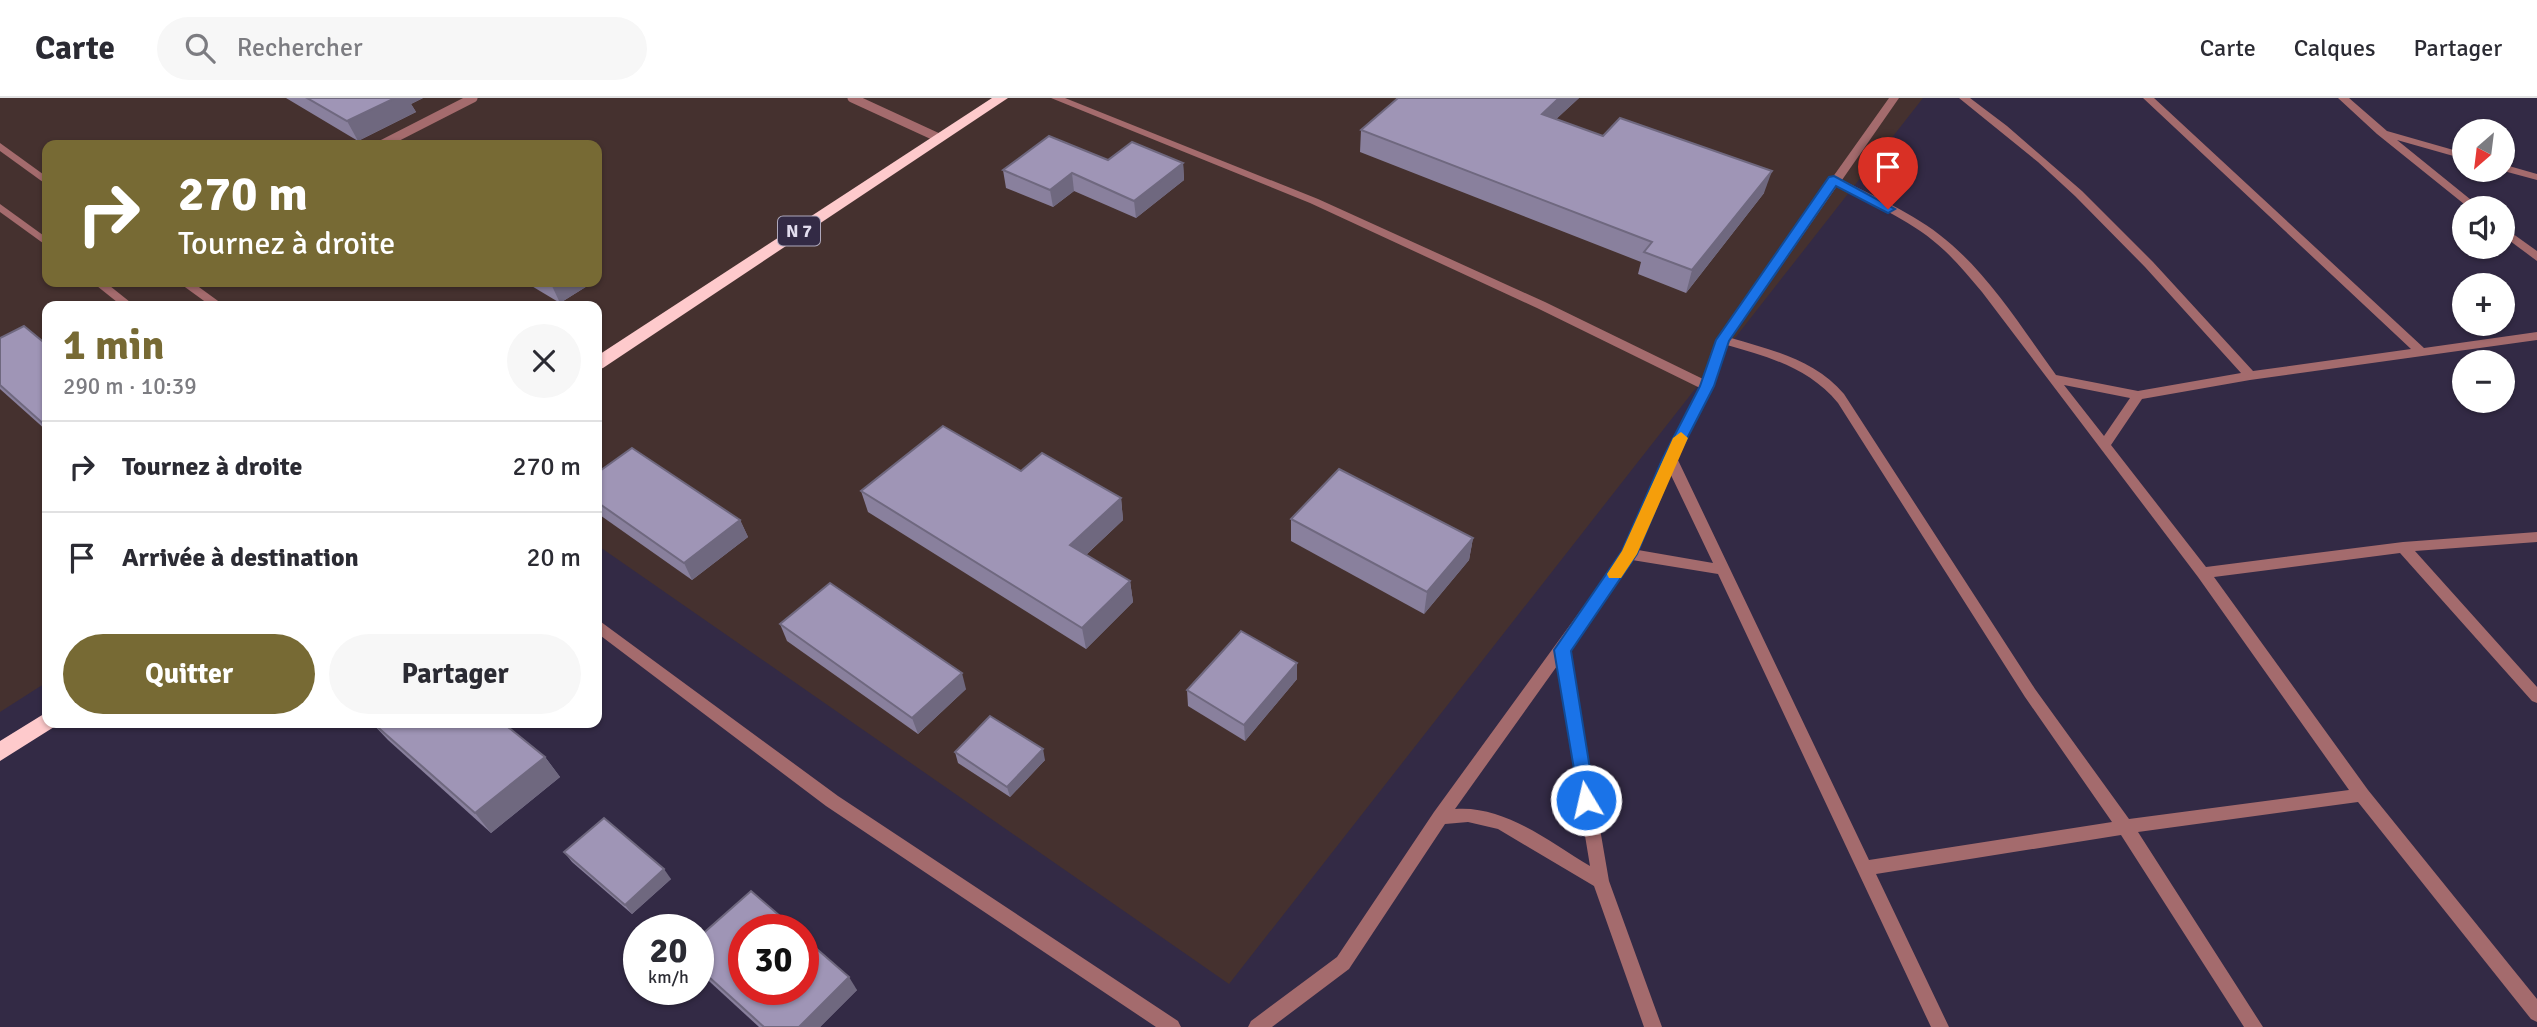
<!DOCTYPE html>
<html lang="fr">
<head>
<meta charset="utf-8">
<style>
  :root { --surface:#fff; --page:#f7f7f7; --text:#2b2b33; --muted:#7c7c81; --line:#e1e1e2; --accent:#776a34 }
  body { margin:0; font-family:Signika,sans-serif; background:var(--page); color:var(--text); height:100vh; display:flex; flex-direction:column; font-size:26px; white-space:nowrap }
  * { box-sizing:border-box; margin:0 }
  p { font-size:23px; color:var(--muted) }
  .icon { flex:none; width:38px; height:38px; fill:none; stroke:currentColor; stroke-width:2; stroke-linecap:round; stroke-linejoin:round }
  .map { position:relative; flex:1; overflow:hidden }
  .details { position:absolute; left:42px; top:203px; width:560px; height:427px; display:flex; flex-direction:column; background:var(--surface); border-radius:14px; box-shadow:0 2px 5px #0004 }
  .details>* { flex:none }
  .hud { position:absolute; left:42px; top:42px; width:560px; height:147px; border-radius:14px; box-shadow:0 2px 5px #0004; background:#776a34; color:#fff; overflow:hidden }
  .needle { width:46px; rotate:208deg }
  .controls { position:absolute; left:2452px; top:21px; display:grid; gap:14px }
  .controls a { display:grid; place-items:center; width:63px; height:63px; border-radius:50%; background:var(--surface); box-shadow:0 2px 5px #0004; font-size:35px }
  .speed { position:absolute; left:623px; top:816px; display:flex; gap:14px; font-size:35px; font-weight:700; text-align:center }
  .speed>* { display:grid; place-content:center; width:91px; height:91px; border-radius:50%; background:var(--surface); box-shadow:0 2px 5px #0004; line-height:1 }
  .speed small { font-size:18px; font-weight:400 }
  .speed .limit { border:10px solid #d22; background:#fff; color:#111 }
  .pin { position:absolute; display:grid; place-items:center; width:60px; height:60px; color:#fff; margin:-72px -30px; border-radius:50% 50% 50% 0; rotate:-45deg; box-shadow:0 0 7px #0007 }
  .pin .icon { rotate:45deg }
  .me { position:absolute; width:77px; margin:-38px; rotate:351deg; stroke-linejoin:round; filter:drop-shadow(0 0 5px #0008) }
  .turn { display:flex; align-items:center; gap:24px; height:147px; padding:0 21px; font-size:32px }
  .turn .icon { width:91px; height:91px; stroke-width:2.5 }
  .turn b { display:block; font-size:49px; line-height:60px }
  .round { display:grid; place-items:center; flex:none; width:74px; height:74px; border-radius:37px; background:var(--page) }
  .head { display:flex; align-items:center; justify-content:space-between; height:119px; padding:0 21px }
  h1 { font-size:42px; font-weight:700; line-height:52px; color:var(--accent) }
  .cta { display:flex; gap:14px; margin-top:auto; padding:14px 21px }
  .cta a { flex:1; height:80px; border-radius:42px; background:var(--accent); color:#fff; font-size:28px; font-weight:700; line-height:80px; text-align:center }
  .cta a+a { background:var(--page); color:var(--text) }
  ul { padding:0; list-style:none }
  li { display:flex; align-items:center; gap:21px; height:91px; padding:0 21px; border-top:2px solid var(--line) }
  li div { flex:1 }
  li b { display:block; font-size:26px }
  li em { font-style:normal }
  header { display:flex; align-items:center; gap:42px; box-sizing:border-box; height:98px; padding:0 35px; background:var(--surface); border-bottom:2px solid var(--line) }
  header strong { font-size:33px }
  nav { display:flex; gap:38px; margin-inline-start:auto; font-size:24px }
  .search { width:490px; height:63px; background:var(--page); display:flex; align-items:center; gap:18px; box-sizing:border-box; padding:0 24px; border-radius:38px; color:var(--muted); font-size:26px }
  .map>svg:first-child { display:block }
</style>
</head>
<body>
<header>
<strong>Carte</strong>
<div class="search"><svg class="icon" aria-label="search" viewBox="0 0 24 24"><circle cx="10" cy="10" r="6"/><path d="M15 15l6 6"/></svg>Rechercher</div>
<nav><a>Carte</a><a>Calques</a><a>Partager</a></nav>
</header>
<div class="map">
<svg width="2537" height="929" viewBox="0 0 2537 929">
  <rect width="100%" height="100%" fill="#332a45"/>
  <path fill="#45312f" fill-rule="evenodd" d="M0 0H1923L1229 886 597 447V208H47V584L0 614ZM47 47H597V184H47Z"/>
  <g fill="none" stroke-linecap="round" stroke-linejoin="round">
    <g stroke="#a46b6d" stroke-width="9">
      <path d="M852 0 939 40"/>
      <path d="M381 47 473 0"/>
    </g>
    <g fill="#a46b6d" fill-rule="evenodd">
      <path d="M1051 0H1065L1318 101 1545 204 1703 281 1719 239 1889 0H1899L1842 82C1879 101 1920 118 1952 147 1993 183 2024 233 2056 277L2138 293 2241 275 2145 169 2075 98 2038 64 1959 0H1970L2007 28 2082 93 2153 164 2253 273 2411 251 2143 0H2154L2424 250 2537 234V242L2250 282 2142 301 2111 347 2206 469 2403 444 2537 434V444L2415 453 2537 589V605L2532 603 2400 455 2214 479 2368 692 2537 901V924L2531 921 2358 704 2138 734 2263 929H2244L2121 737 1876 776 1949 929H1931L1718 476 1632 462 1569 551 1609 783 1662 929H1644L1594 788 1498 731 1468 724 1445 726 1349 871 1272 929H1248L1251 923 1337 859 1434 714 1623 454 1663 360 1700 290 1537 210 1310 105ZM1837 88C1874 107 1915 124 1945 153 1958 165 1970 180 1982 194L2198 479 2349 692 2129 721 2035 591 1844 296C1815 262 1772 252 1731 240ZM1727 247C1769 259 1809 270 1838 305L2025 599 2112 724 1869 762 1677 360 1713 288ZM2064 287 2130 300 2104 338ZM1670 375 1713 465 1638 452ZM1557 568 1590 768C1549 744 1505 707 1455 711Z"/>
      <path d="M2338 0H2349L2387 33 2464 55V61L2397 42 2481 110H2469L2377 36Z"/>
      <path d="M0 45 47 79V87L0 53Z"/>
      <path d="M2502 66 2537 76V82L2500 72H2502Z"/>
      <path d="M0 106 47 140V148L0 114Z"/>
      <path d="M2502 128 2537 153V163L2502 137Z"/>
      <path d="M92 184H105L135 208H122Z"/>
      <path d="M178 184H192L225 208H211Z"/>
      <path d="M597 521 838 698 1178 923 1181 929H1156L826 708 597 535Z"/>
    </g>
    <g fill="#fecacc" fill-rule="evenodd">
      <path d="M992 0H1008L603 270 597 272V258Z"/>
      <path d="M47 614V625H57L54 629 0 663V643Z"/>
    </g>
  </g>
  <g fill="#89809d">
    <path d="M286 0H423L411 6 416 14 358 43Z"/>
    <path d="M1398 0H1579L1556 21 1764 95 1686 195 1638 176 1641 164 1360 54 1361 32Z"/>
    <path d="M1108 62 1183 65 1184 82 1136 120 1074 93 1053 109 1006 90 1003 72Z"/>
    <path d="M525 184H591L592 185 560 205Z"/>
    <path d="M0 240 47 247V333L0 291Z"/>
    <path d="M1021 373 1121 400 1123 422 1086 457 1130 483 1133 504 1086 551 868 414 861 393Z"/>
    <path d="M597 375 740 422 748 439 692 482 597 415Z"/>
    <path d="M1291 421 1473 440 1469 462 1424 516 1291 443Z"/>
    <path d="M780 526 966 591 918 636 787 543Z"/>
    <path d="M1297 581 1245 643 1188 608 1187 592Z"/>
    <path d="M372 625 545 659 560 679 491 735 388 642Z"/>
    <path d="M955 654 1045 662 1010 699 958 665Z"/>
    <path d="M564 754 671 781 632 816 572 764Z"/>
    <path d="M698 840 857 892 820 929H759L698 873Z"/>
  </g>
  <g fill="#6f687f">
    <path d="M395 0H423L411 6 416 14 358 43 347 23Z"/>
    <path d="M1559 0H1579L1538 38 1542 16Z"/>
    <path d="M1183 65 1184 82 1136 120 1134 103Z"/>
    <path d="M1772 73 1764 95 1686 195 1692 172Z"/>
    <path d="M1072 75 1074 93 1053 109 1050 92Z"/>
    <path d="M558 184H591L592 185 560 205 552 188Z"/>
    <path d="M1121 400 1123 422 1073 469 1070 447Z"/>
    <path d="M740 422 748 439 692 482 684 465Z"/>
    <path d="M1473 440 1469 462 1424 516 1427 494Z"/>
    <path d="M1130 483 1133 504 1086 551 1082 530Z"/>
    <path d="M1297 565V581L1245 643 1244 627Z"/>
    <path d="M962 575 966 591 918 636 912 620Z"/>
    <path d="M1043 651 1045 662 1010 699 1007 689Z"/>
    <path d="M545 659 560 679 491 735 475 715Z"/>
    <path d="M664 771 671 781 632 816 625 807Z"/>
    <path d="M849 879 857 892 820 929H799Z"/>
  </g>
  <g fill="#9f95b6" stroke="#6f687f" stroke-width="2">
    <path d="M307 0H395L347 23Z"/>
    <path d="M1398 0H1559L1542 16 1603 38 1620 20 1772 73 1692 172 1644 154 1652 144 1361 32Z"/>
    <path d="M1049 38 1108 62 1132 44 1183 65 1134 103 1072 75 1050 92 1003 72Z"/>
    <path d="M545 184H558L552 188Z"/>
    <path d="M24 228 47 247V329L0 287V240Z"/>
    <path d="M943 328 1021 373 1042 355 1121 400 1070 447 1130 483 1082 530 861 393Z"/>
    <path d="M632 350 740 422 684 465 597 404V375Z"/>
    <path d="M1339 371 1473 440 1427 494 1291 421Z"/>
    <path d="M830 485 962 575 912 620 780 526Z"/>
    <path d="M1241 533 1297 565 1244 627 1187 592Z"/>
    <path d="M990 618 1043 651 1007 689 955 654Z"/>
    <path d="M373 625H503L545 659 475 715Z"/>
    <path d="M604 720 664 771 625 807 564 754Z"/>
    <path d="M751 793 795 831H744V891H803V839L849 879 799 929H764L698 869V840Z"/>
  </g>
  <path fill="#1a73e8" stroke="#114b97" stroke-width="2" d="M1834 78 1895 111 1888 115 1884 113 1836 88 1729 243 1714 288 1677 360 1637 456 1571 553 1595 702 1593 707 1586 710 1580 707 1554 552 1622 453 1663 360 1700 288 1716 242 1829 79Z"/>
  <path fill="#f59e0b" d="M1681 334 1688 340 1637 456 1621 480H1609L1607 476 1622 453 1673 340Z"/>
  <g text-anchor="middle" stroke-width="7" stroke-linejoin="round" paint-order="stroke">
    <rect fill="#332a45" stroke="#aea8bc" stroke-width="2" x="778" y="118.5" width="42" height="29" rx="5"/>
    <g font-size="18" font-weight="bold" fill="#e3deef">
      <text x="799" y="139">N 7</text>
    </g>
  </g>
</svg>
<div class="controls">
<a><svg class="needle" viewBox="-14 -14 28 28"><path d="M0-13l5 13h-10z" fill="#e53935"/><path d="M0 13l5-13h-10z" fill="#7c7c81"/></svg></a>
<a><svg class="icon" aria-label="sound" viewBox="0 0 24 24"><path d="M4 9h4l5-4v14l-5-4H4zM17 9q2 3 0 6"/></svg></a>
<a>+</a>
<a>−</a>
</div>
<div class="speed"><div>20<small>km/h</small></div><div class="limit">30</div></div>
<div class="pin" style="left:1888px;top:111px;background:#d93025"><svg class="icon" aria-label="arrive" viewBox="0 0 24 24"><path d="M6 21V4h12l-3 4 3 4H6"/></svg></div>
<svg class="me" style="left:1586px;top:702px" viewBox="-20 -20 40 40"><circle r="17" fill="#1a73e8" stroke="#fff" stroke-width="3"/><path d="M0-11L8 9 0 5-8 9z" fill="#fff"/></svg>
<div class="hud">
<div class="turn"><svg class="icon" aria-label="right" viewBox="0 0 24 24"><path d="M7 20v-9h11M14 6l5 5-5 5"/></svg><div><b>270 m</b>Tournez à droite</div></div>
</div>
<section class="details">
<div class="head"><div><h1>1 min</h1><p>290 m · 10:39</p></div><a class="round"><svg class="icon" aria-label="close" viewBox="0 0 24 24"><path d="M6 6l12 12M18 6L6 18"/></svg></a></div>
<ul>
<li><svg class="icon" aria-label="right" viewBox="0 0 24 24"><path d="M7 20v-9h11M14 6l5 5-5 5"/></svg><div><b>Tournez à droite</b></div><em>270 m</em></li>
<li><svg class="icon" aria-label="arrive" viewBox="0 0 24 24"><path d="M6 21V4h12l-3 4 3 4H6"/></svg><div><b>Arrivée à destination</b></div><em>20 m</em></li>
</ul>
<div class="cta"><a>Quitter</a><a>Partager</a></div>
</section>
</div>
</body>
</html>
